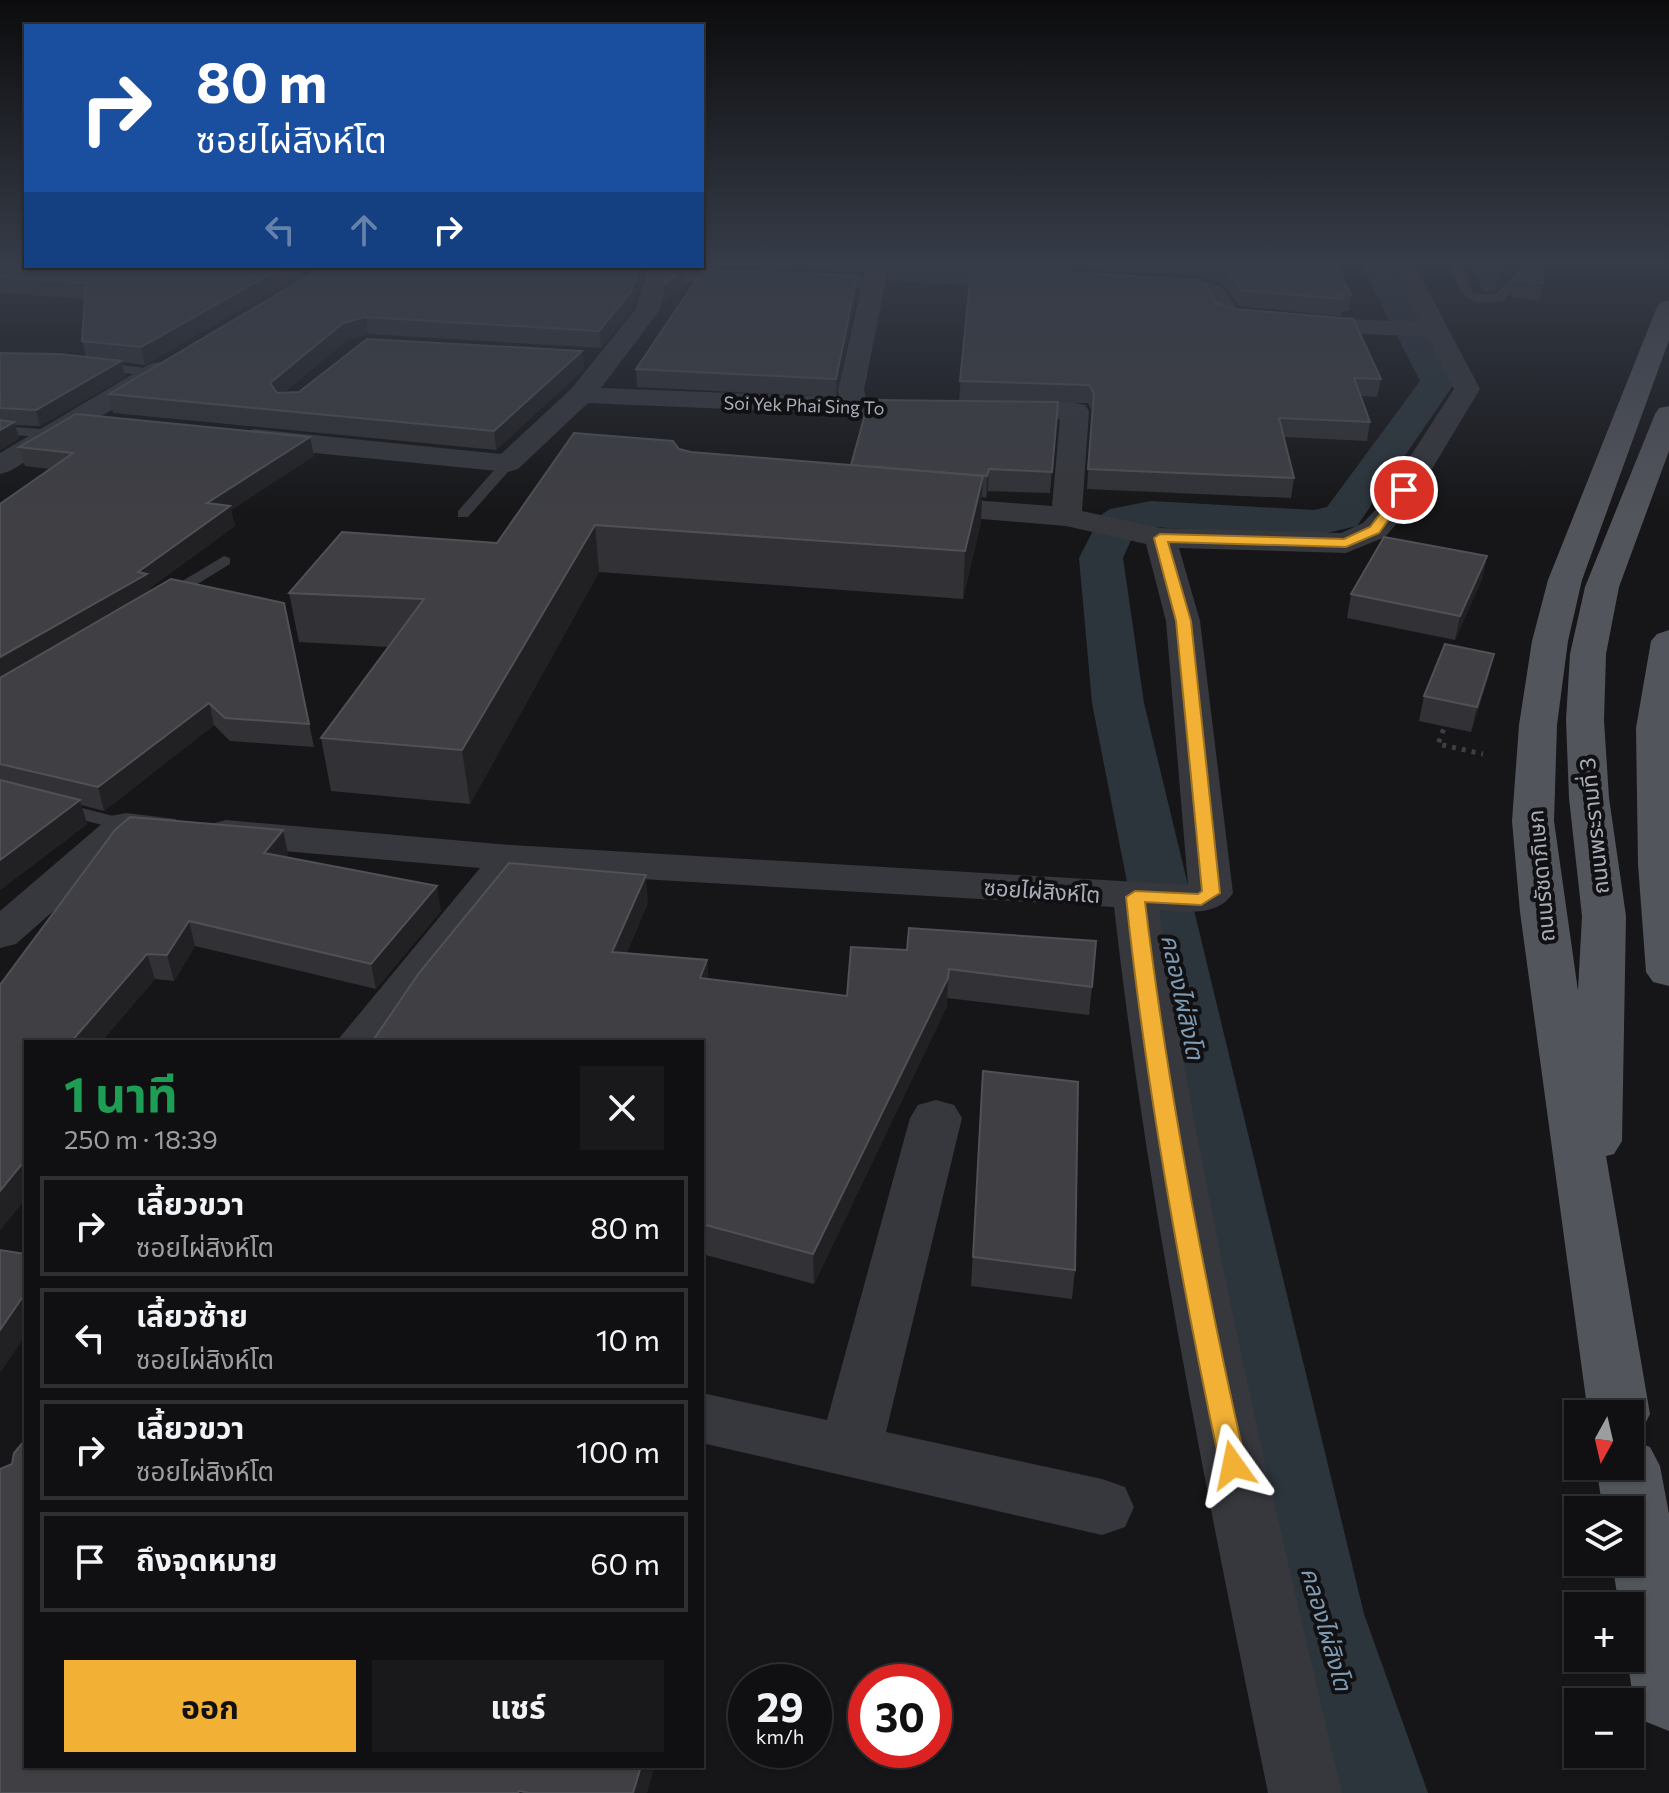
<!DOCTYPE html>
<html lang="th">
<head>
<meta charset="utf-8">
<style>
  :root { --surface:#101012; --page:#19191b; --text:#f1f3f6; --muted:#9c9d9f; --line:#303032; --accent:#f2b134 }
  body { margin:0; font-family:Commissioner,"Noto Sans Thai",sans-serif; background:var(--page); color:var(--text); height:100vh; display:flex; flex-direction:column; font-size:30px; white-space:nowrap }
  * { box-sizing:border-box; margin:0 }
  p { font-size:26px; color:var(--muted) }
  .icon { flex:none; width:44px; height:44px; fill:none; stroke:currentColor; stroke-width:2; stroke-linecap:round; stroke-linejoin:round }
  .map { position:relative; flex:1; overflow:hidden }
  .details { position:absolute; left:24px; top:1040px; width:680px; height:728px; display:flex; flex-direction:column; background:var(--surface); border-radius:0px; box-shadow:0 2px 6px #0004,0 0 0 2px var(--line) }
  .details>* { flex:none }
  .banner { position:absolute; left:24px; top:24px; width:680px; height:244px; border-radius:0px; box-shadow:0 2px 6px #0004,0 0 0 2px var(--line); background:#1a4fa0; color:#fff; overflow:hidden }
  .needle { width:52px; rotate:188deg }
  .controls { position:absolute; left:1564px; top:1400px; display:grid; gap:16px }
  .controls a { display:grid; place-items:center; width:80px; height:80px; border-radius:0px; background:var(--surface); box-shadow:0 2px 6px #0004,0 0 0 2px var(--line); font-size:40px }
  .speed { position:absolute; left:728px; top:1664px; display:flex; gap:16px; font-size:40px; font-weight:700; text-align:center }
  .speed>* { display:grid; place-content:center; width:104px; height:104px; border-radius:50%; background:var(--surface); box-shadow:0 2px 6px #0004,0 0 0 2px var(--line); line-height:1 }
  .speed small { font-size:20px; font-weight:400 }
  .speed .limit { border:12px solid #d22; background:#fff; color:#111 }
  .pin { position:absolute; display:grid; place-items:center; width:68px; height:68px; color:#fff; margin:-34px; border:4px solid #fff; border-radius:50%; box-shadow:0 2px 8px #0007 }
  .me { position:absolute; width:88px; margin:-44px; rotate:348deg; stroke-linejoin:round; filter:drop-shadow(0 0 6px #0008) }
  .turn { display:flex; align-items:center; gap:28px; height:168px; padding:0 40px; font-size:36px }
  .turn .icon { width:104px; height:104px; stroke-width:2.5 }
  .turn b { display:block; font-size:56px; line-height:68px }
  .lanes { display:flex; align-items:center; height:76px; padding:0 40px; background:#0003; justify-content:center; gap:40px; direction:ltr }
  .lanes .off { opacity:.35 }
  .round { display:grid; place-items:center; flex:none; width:84px; height:84px; border-radius:0px; background:var(--page) }
  .summary { display:flex; align-items:center; justify-content:space-between; height:136px; padding:0 40px }
  h1 { font-size:48px; font-weight:700; line-height:60px; color:#1e9e55 }
  .primary-button { display:flex; gap:16px; margin-top:auto; padding:16px 40px }
  .primary-button a { flex:1; height:92px; border-radius:0px; background:var(--accent); color:#111; font-size:32px; font-weight:700; line-height:92px; text-align:center }
  .primary-button a+a { background:var(--page); color:var(--text) }
  ul { padding:0; list-style:none }
  li { display:flex; align-items:center; gap:24px; height:100px; margin:0 16px 12px; padding:0 24px; border:4px solid var(--line); border-radius:0px }
  li div { flex:1 }
  li b { display:block; font-size:30px }
  li em { font-style:normal }
  .map>svg:first-child { display:block }
</style>
</head>
<body>
<div class="map">
<svg width="1669" height="1793" viewBox="0 0 1669 1793">
  <rect width="100%" height="100%" fill="#161618"/>
  <g fill="none" stroke-linecap="round" stroke-linejoin="round">
    <path fill="#2c353c" fill-rule="evenodd" d="M1361 264H1391L1456 381 1357 526 1314 536 1151 527 1135 531 1123 558 1144 703 1364 1614 1428 1793H1326L1270 1614 1092 703 1079 558 1101 515 1110 509 1151 501 1314 510 1327 507 1420 381Z"/>
    <path stroke="#3d3f44" stroke-width="5" stroke-dasharray="4 6" stroke-linecap="butt" d="M1447 720 1438 744 1483 754"/>
    <g fill="#37383d" fill-rule="evenodd">
      <path d="M1449 264H1459L1474 294H1496L1525 264H1537L1503 301C1464 307 1462 298 1449 264Z"/>
      <path d="M97 362 154 369 161 373 154 377 92 369V363Z"/>
      <path d="M0 426 54 430 61 434 54 438 0 434Z"/>
      <path d="M508 459 513 460V466L468 517H458V511L503 460Z"/>
      <path d="M224 556 230 558V564L168 602 162 603 154 598Z"/>
      <path d="M0 787 133 821 136 825 126 831 0 799Z"/>
    </g>
    <g fill="#37383d" fill-rule="evenodd">
      <path d="M867 264H889L864 390 866 398 927 401 937 403 941 409 937 415 854 417 844 414 588 403 518 469 508 472 254 447 244 444 240 438 244 432 254 429 501 454 571 389 635 310 649 266 864 275ZM667 282 861 289 838 390 839 397 601 388 659 311Z"/>
      <path d="M1051 264H1073V272L1200 279 1222 287 1237 309 1300 317 1420 322 1392 264H1414L1480 389 1405 514 1385 537 1346 553 1179 548 1200 621 1233 893C1216 918 1186 911 1159 910 1203 1208 1273 1500 1342 1793H1268C1208 1499 1148 1206 1114 907L523 872 386 1042H336L480 868 226 846 211 842 205 833 211 824 226 820 511 845 1188 885 1166 621 1146 544 1066 526 921 514 910 512 906 505 910 498 921 496 1052 506 1060 419 999 418 989 416 985 410 989 404 999 402 1075 403 1085 405 1089 411 1082 511 1160 528 1341 533 1363 523 1377 508 1454 389 1428 337 1300 331 1232 323 1214 317 1207 299 1197 293 1062 285 1054 283 1050 278Z"/>
      <path d="M159 362 168 364 172 370 168 376 10 471 0 474V453L150 364Z"/>
      <path d="M126 813 176 819 182 828 176 837 161 841 136 838 16 944 0 948V911L111 816Z"/>
      <path d="M936 1100 954 1105 962 1118 886 1432 1102 1479 1125 1487 1134 1507 1125 1527 1102 1535 702 1443V1393L827 1420 910 1118 918 1105Z"/>
    </g>
    <g fill="#53555c" fill-rule="evenodd">
      <path d="M1669 300V340L1582 580 1568 641 1557 725 1554 821 1578 991 1582 916 1569 798 1566 720 1570 654 1585 587 1655 414 1659 408 1669 406V451L1619 587 1606 654 1604 720 1609 798 1626 916 1622 1141 1614 1154 1606 1156 1650 1414 1641 1432 1630 1436V1414H1588L1520 912 1512 821 1519 725 1532 641 1548 580 1657 307 1661 302Z"/>
      <path d="M1669 630V986L1653 982 1646 972 1638 864 1636 728 1651 641 1657 634Z"/>
      <path d="M1630 1440 1650 1447 1660 1466 1669 1514V1731L1644 1721 1633 1697 1627 1658H1630V1606H1619L1612 1562H1630V1510H1603L1596 1466H1630Z"/>
    </g>
  </g>
  <g fill="#323236">
    <path d="M0 264 26 266H315L145 365 122 362 125 377 40 426 15 425 19 438 0 450V353L86 357 82 341 85 299 0 293Z"/>
    <path d="M717 264H865L862 272 717 266Z"/>
    <path d="M889 264 1050 265 1053 269 1063 272 1215 303 1381 379 1377 397 1361 396 1370 422 1367 441 1284 437 1294 478 1291 498 1087 489 1092 411 1088 403H1058L1050 493 988 491 986 498 982 497 981 522 963 599 599 572 470 804 331 791 321 738 389 647 299 642 289 593 497 543 679 449 691 452 851 465 1031 402 959 400 969 285 889 281Z"/>
    <path d="M1074 264H1336L1351 295 1348 311H1342L1341 316 1239 306 1224 285 1200 276 1076 269Z"/>
    <path d="M1469 264H1521L1495 291H1483Z"/>
    <path d="M325 266 632 309 601 348 368 334 346 341 284 392H299L582 351 584 369 496 450 113 413 109 394Z"/>
    <path d="M1514 280 1543 283 1539 301 1511 297Z"/>
    <path d="M857 292 836 397 637 387 636 369Z"/>
    <path d="M310 437 314 456 231 510 235 526 150 588 151 590 284 603 314 747 230 741 214 725 104 811 81 805 87 824 0 890V504L50 469 25 466 19 447Z"/>
    <path d="M1487 556 1482 579 1455 640 1347 618 1351 594Z"/>
    <path d="M1494 654 1488 678 1471 732 1419 721 1424 696Z"/>
    <path d="M288 854 286 857 441 911 376 989 195 946 174 981 155 979 101 1042H26V1198L0 1230V985Z"/>
    <path d="M648 903 626 954 707 960 708 979 847 996 851 947 1092 987 1089 1015 947 998V1006L814 1284 702 1254V1042H372Z"/>
    <path d="M983 1071 1075 1270 1072 1299 971 1286Z"/>
  </g>
  <g fill="#212124">
    <path d="M1501 264H1521L1495 291Z"/>
    <path d="M284 266H315L145 365 141 347Z"/>
    <path d="M640 266H646L632 309 601 348 599 331Z"/>
    <path d="M683 268 684 286 664 302V285Z"/>
    <path d="M857 276V292L836 397V379Z"/>
    <path d="M366 317 368 334 346 341 273 402 270 383 343 323Z"/>
    <path d="M582 351 584 369 496 450 494 431Z"/>
    <path d="M121 361 125 377 40 426 36 410Z"/>
    <path d="M14 422 19 438 0 450V430Z"/>
    <path d="M310 437 314 456 231 510 235 526 150 588 152 595 0 684V657L138 572 207 503Z"/>
    <path d="M989 469 988 491 986 498 987 476Z"/>
    <path d="M983 476 981 522 963 599 965 551Z"/>
    <path d="M595 525 599 572 470 804 462 750Z"/>
    <path d="M1487 556 1482 579 1455 640 1460 616Z"/>
    <path d="M1494 654 1488 678 1471 732 1477 707Z"/>
    <path d="M209 703 214 725 104 811 98 787Z"/>
    <path d="M80 800 87 824 0 890V860Z"/>
    <path d="M283 830 288 854 270 877 264 853Z"/>
    <path d="M646 875 648 903 614 981 612 952Z"/>
    <path d="M437 886 441 911 376 989 371 964Z"/>
    <path d="M189 921 195 946 174 981 167 955Z"/>
    <path d="M147 954 155 979 101 1042H71Z"/>
    <path d="M707 960 709 989 700 978Z"/>
    <path d="M948 978 947 1006 814 1284 813 1254Z"/>
    <path d="M21 1165 26 1178V1198L0 1230V1191Z"/>
    <path d="M26 1292V1335L0 1373V1330Z"/>
    <path d="M641 1766H655L647 1793H633Z"/>
  </g>
  <g fill="#3f3f44" stroke="#4f5156" stroke-width="2">
    <path d="M0 264H26V266H284L141 347 82 341 86 283 0 277Z"/>
    <path d="M889 264H1049L1053 269 1063 272 1198 280 1207 285 1215 303 1234 309 1353 319 1381 379 1354 378 1370 422 1279 418 1294 478 1088 469 1094 393 1089 385 960 381 971 269 889 265Z"/>
    <path d="M1212 264H1336L1351 295 1341 294 1344 299 1241 290 1227 269Z"/>
    <path d="M1529 264H1541L1543 283 1514 280Z"/>
    <path d="M325 266H640L631 292 599 331 366 317 343 323 270 383 277 393 299 392 367 339 582 351 494 431 109 394Z"/>
    <path d="M668 268H683L664 285Z"/>
    <path d="M703 270 857 276 836 379 636 369Z"/>
    <path d="M0 353 60 354 121 361 36 410 0 408Z"/>
    <path d="M869 400 1058 402 1052 472 989 469 987 476 851 465Z"/>
    <path d="M76 414 310 437 207 503 230 506 138 572 147 574 0 657V504L73 453 19 447Z"/>
    <path d="M0 420 14 422 0 430Z"/>
    <path d="M574 433 673 441 679 449 691 452 983 476 965 551 595 525 462 750 321 738 424 599 289 593 342 532 497 543Z"/>
    <path d="M1384 537 1487 556 1460 616 1351 594Z"/>
    <path d="M171 579 284 603 309 724 225 718 209 703 98 787 0 764V678Z"/>
    <path d="M1445 644 1494 654 1477 707 1424 696Z"/>
    <path d="M0 780 80 800 0 860Z"/>
    <path d="M130 817 283 830 264 853 437 886 371 964 189 921 167 955 147 954 71 1042H26V1166L21 1165 0 1191V985L115 830Z"/>
    <path d="M509 863 646 875 612 952 707 960 700 978 847 996 851 947 907 950 909 928 1096 941 1092 987 949 969 948 978 813 1254 702 1224V1042H372L419 973Z"/>
    <path d="M983 1071 1078 1082 1075 1270 973 1257Z"/>
    <path d="M0 1250 26 1254V1292L0 1330Z"/>
    <path d="M26 1439V1766H641L633 1793H529L519 1791 518 1793H0V1469L12 1464 14 1453Z"/>
  </g>
  <linearGradient id="sky" x2="0" y2="1"><stop stop-color="#0c0c0d"/><stop offset="0.51" stop-color="#363c48"/><stop offset="1" stop-color="#363c48" stop-opacity="0"/></linearGradient>
  <rect width="1669" height="515" fill="url(#sky)"/>
  <path fill="#f2b134" stroke="#9d7322" stroke-width="2" d="M1400 488 1410 490 1379 533 1346 547 1168 542 1191 621 1220 893 1201 905 1145 902C1168 1091 1204 1279 1246 1465L1242 1473 1233 1476 1224 1473 1220 1465C1180 1277 1146 1087 1126 897L1135 891 1198 894 1202 891 1176 621 1154 538 1160 534 1344 539 1370 527Z"/>
  <g text-anchor="middle" stroke-width="8" stroke-linejoin="round" paint-order="stroke">
    <g font-size="18" fill="#a8adb8" stroke="#111113">
      <text transform="translate(804 406) rotate(2)" y="6">Soi Yek Phai Sing To</text>
    </g>
    <g font-size="22" fill="#a8adb8" stroke="#111113">
      <text transform="translate(1594 826) rotate(-96)" y="8">ถนนพระรามที่ 3</text>
      <text transform="translate(1541 876) rotate(-95)" y="8">ถนนรัชดาภิเษก</text>
      <text transform="translate(1042 891) rotate(4)" y="8">ซอยไผ่สิงห์โต</text>
    </g>
    <g font-size="24" font-style="italic" fill="#7f9bb3" stroke="#111113">
      <text transform="translate(1182 997) rotate(78)" y="8">คลองไผ่สิงโต</text>
      <text transform="translate(1326 1629) rotate(74)" y="8">คลองไผ่สิงโต</text>
    </g>
  </g>
</svg>
<div class="controls">
<a><svg class="needle" viewBox="-14 -14 28 28"><path d="M0-13l5 13h-10z" fill="#e53935"/><path d="M0 13l5-13h-10z" fill="#9c9d9f"/></svg></a>
<a><svg class="icon" aria-label="layers" viewBox="0 0 24 24"><path d="M12 4l9 5-9 5-9-5zM3 14l9 5 9-5"/></svg></a>
<a>+</a>
<a>−</a>
</div>
<div class="speed"><div>29<small>km/h</small></div><div class="limit">30</div></div>
<div class="pin" style="left:1404px;top:490px;background:#d93025"><svg class="icon" aria-label="arrive" viewBox="0 0 24 24"><path d="M6 21V4h12l-3 4 3 4H6"/></svg></div>
<svg class="me" style="left:1233px;top:1465px" viewBox="-20 -20 40 40"><path d="M0-17L14 15 0 8-14 15z" fill="#f2b134" stroke="#fff" stroke-width="4"/></svg>
<div class="banner">
<div class="turn"><svg class="icon" aria-label="right" viewBox="0 0 24 24"><path d="M7 20v-9h11M14 6l5 5-5 5"/></svg><div><b>80 m</b>ซอยไผ่สิงห์โต</div></div>
<div class="lanes"><svg class="icon off" aria-label="left" viewBox="0 0 24 24"><path d="M17 20v-9H6M10 6l-5 5 5 5"/></svg><svg class="icon off" aria-label="ahead" viewBox="0 0 24 24"><path d="M12 20V5M6 11l6-6 6 6"/></svg><svg class="icon" aria-label="right" viewBox="0 0 24 24"><path d="M7 20v-9h11M14 6l5 5-5 5"/></svg></div>
</div>
<section class="details">
<div class="summary"><div><h1>1 นาที</h1><p>250 m · 18:39</p></div><a class="round"><svg class="icon" aria-label="close" viewBox="0 0 24 24"><path d="M6 6l12 12M18 6L6 18"/></svg></a></div>
<ul>
<li><svg class="icon" aria-label="right" viewBox="0 0 24 24"><path d="M7 20v-9h11M14 6l5 5-5 5"/></svg><div><b>เลี้ยวขวา</b><p>ซอยไผ่สิงห์โต</p></div><em>80 m</em></li>
<li><svg class="icon" aria-label="left" viewBox="0 0 24 24"><path d="M17 20v-9H6M10 6l-5 5 5 5"/></svg><div><b>เลี้ยวซ้าย</b><p>ซอยไผ่สิงห์โต</p></div><em>10 m</em></li>
<li><svg class="icon" aria-label="right" viewBox="0 0 24 24"><path d="M7 20v-9h11M14 6l5 5-5 5"/></svg><div><b>เลี้ยวขวา</b><p>ซอยไผ่สิงห์โต</p></div><em>100 m</em></li>
<li><svg class="icon" aria-label="arrive" viewBox="0 0 24 24"><path d="M6 21V4h12l-3 4 3 4H6"/></svg><div><b>ถึงจุดหมาย</b></div><em>60 m</em></li>
</ul>
<div class="primary-button"><a>ออก</a><a>แชร์</a></div>
</section>
</div>
</body>
</html>
